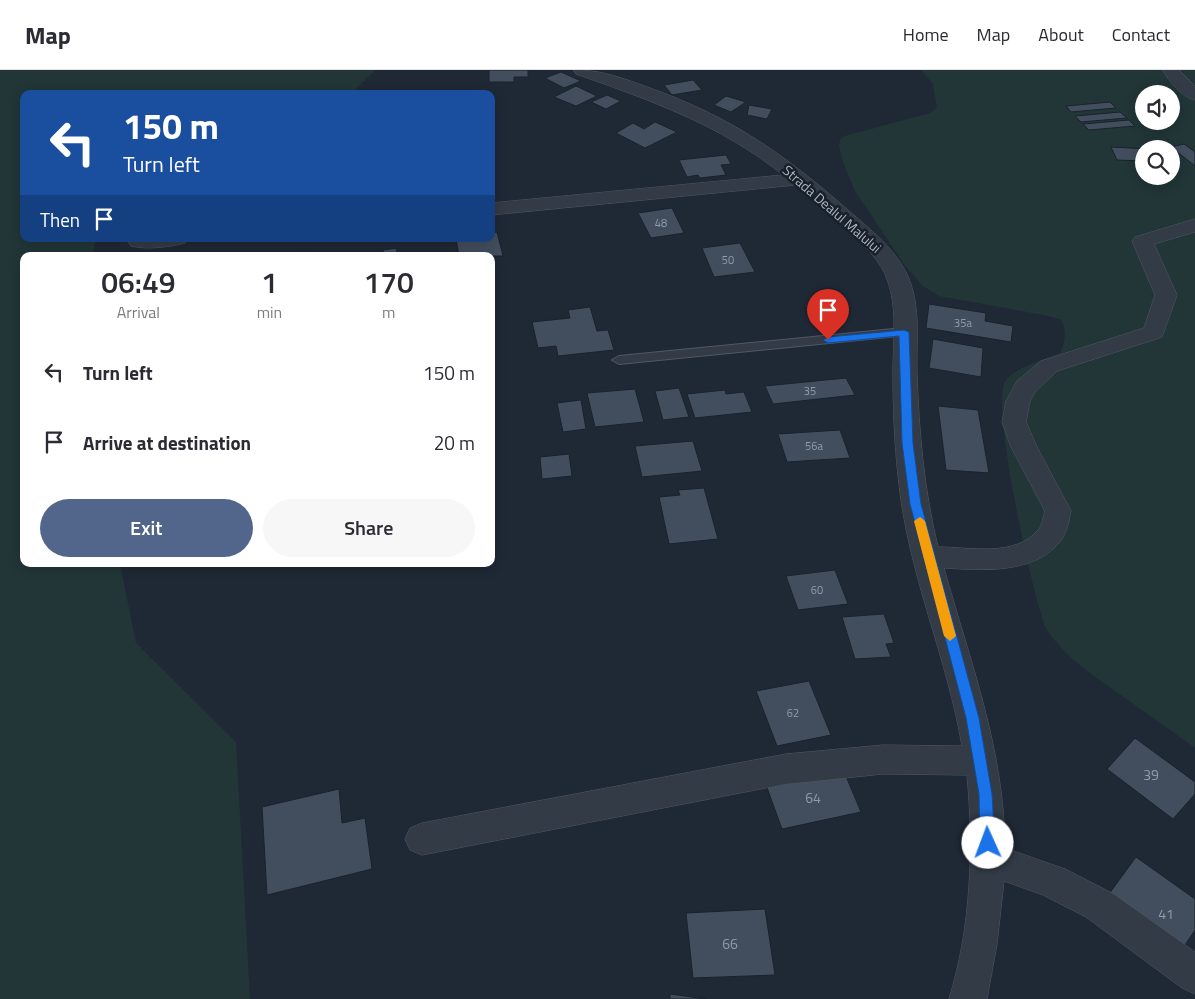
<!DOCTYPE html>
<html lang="en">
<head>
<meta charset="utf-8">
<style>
  :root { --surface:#fff; --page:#f7f7f7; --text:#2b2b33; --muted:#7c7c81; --line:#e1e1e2; --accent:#51668a }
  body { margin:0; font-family:"Titillium Web",sans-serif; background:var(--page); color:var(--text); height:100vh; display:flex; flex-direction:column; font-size:19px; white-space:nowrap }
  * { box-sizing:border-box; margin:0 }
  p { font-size:16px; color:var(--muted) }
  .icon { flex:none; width:28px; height:28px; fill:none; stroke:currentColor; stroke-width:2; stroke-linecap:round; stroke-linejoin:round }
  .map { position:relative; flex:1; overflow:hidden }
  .side { position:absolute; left:20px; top:182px; width:475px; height:315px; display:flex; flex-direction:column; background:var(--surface); border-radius:10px; box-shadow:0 2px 12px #0003 }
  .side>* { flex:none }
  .hud { position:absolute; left:20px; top:20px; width:475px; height:152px; border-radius:10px; box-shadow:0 2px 12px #0003; background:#1a4fa0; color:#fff; overflow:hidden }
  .tools { position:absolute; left:1135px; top:15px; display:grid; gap:10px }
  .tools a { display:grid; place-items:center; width:45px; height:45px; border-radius:50%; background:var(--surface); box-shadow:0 2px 12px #0003; font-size:25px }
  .pin { position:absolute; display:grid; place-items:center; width:42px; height:42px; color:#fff; margin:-51px -21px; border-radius:50% 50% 50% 0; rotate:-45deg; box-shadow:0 0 5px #0007 }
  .pin .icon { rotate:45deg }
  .me { position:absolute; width:55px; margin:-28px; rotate:358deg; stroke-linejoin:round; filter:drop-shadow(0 0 4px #0008) }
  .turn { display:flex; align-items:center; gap:18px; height:105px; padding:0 20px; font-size:22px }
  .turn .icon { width:65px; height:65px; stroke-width:2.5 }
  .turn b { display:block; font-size:35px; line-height:42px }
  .then { display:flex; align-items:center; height:48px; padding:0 20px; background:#0003; gap:10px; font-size:19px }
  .eta { display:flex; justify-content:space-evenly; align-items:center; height:85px; text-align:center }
  .eta b { font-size:30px; font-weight:600; line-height:35px }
  .cta { display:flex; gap:10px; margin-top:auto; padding:10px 20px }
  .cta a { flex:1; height:58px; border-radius:30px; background:var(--accent); color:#fff; font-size:20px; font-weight:600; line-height:58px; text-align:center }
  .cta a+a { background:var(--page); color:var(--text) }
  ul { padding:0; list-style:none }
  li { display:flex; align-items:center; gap:15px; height:70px; padding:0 20px }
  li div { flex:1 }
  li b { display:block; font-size:19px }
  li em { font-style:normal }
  header { display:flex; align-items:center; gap:30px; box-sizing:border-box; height:70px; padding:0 25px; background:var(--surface); border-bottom:1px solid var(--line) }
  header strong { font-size:24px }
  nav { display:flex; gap:28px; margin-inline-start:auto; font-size:18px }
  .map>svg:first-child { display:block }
</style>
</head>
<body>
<header>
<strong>Map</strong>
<nav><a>Home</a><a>Map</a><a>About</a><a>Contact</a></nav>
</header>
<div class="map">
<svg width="1195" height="929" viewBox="0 0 1195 929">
  <rect width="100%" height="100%" fill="#1f2935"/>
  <g fill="#223637" fill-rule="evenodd">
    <path d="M0 0H375L351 24H24V169H95L93 186H24V494H120L136 573 236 672 250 929H0Z"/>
    <path d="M921 0H1195V678C1169 659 1143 641 1118 623 1097 608 1075 594 1059 575 1053 569 1046 560 1044 553 1031 517 993 345 1004 314 1009 299 1046 289 1060 283 1065 274 1067 260 1061 250L1049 246 939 226 923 216 906 197 855 121 843 92 839 76 840 70 845 66 930 43 937 38 933 14ZM1144 24H1171V51H1144ZM1144 79H1171V106H1144Z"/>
  </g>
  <g fill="#424e5d" stroke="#1a222c">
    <path d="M489 0H528V7H514V12H489Z"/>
    <path d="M561 2 581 11 564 18 545 8Z"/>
    <path d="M693 10 702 20 672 25 664 15Z"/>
    <path d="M576 16 597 26 576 36 554 27Z"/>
    <path d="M607 25 621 31 606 39 591 32Z"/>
    <path d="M726 26 746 32 731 42 714 35Z"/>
    <path d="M1110 32 1116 38 1071 42 1066 36Z"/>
    <path d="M749 35 772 39 767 49 747 45Z"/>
    <path d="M1120 42 1127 48 1081 52 1075 46Z"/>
    <path d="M1129 50 1135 56 1089 60 1083 54Z"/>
    <path d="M655 52 677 62 645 78 616 63 633 53 644 59Z"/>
    <path d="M1184 74 1195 82V96L1171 77Z"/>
    <path d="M1111 77 1148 79H1144V91L1117 90Z"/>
    <path d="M726 85 731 94 721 95 726 105 700 108 698 105 687 107 679 90Z"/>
    <path d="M672 138 684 163 651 168 638 143Z"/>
    <path d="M497 162 503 186H459L456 169H491V163Z"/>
    <path d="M740 173 755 202 714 207 702 178Z"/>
    <path d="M396 178 398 186H380H384L383 180Z"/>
    <path d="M306 182V186H266Z"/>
    <path d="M929 234 986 243 985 251 1013 256 1011 272 926 258Z"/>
    <path d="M590 237 597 261 608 260 614 280 558 286 556 276 538 278 532 252 570 248 568 240Z"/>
    <path d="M933 269 983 278 981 307 929 298Z"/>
    <path d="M846 308 855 325 773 334 765 316Z"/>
    <path d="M679 318 689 347 663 350 655 321Z"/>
    <path d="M635 319 644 352 595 357 587 323Z"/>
    <path d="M725 320 726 324 744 322 752 342 695 348 687 324Z"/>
    <path d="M581 330 586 359 563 362 557 333Z"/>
    <path d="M938 336 978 340 989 403 946 400Z"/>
    <path d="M840 360 850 388 787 392 778 364Z"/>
    <path d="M693 371 702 401 642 407 635 376Z"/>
    <path d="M569 384 572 406 542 409 540 387Z"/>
    <path d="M704 418 718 469 669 474 659 427 680 425 678 420Z"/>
    <path d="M835 500 848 534 798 540 786 506Z"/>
    <path d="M884 544 894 573 886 574 891 587 855 589 842 547Z"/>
    <path d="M809 611 831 665 777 676 756 621Z"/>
    <path d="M1135 668 1195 712V724L1173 749 1107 699Z"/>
    <path d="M843 699 861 742 782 759 766 715Z"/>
    <path d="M339 719 342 753 365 748 372 799 267 825 262 737Z"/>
    <path d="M1136 787 1195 829V860L1183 878 1109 824Z"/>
    <path d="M765 839 775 905 693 908 686 843Z"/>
    <path d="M670 924 706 929H670Z"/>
  </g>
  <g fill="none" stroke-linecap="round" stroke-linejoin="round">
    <defs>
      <path id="service" d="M904 258 909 259 911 262 909 265 619 294 612 290 619 286Z"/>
      <g id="minor">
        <path d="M574 0C603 0 622 8 650 18 731 47 784 84 848 140 874 163 904 185 913 221 920 248 916 277 917 304 919 362 924 420 938 477 969 477 1016 488 1039 459 1042 455 1043 447 1045 441L1011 377 1002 352 1006 331 1017 311 1041 291 1144 258 1155 225 1132 171 1135 167 1195 149V162L1154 174 1177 225 1162 267 1057 301 1035 322 1030 331 1026 352 1037 377 1071 441C1069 452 1066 465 1059 473 1031 505 981 500 944 498 970 592 1004 678 1005 778L1065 799 1112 823 1195 882V924L1182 918 1086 847 1043 825 1004 811 997 874 987 929H949C971 858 974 778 967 705L883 704 786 714 422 785 410 780 405 769 410 758 422 753 786 684 883 675 962 676C948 593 913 514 901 430 895 388 893 345 893 302 893 271 898 239 887 209 876 177 822 138 796 115L491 145V133L783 105C721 55 650 30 576 4Z"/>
        <path d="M1163 0H1179L1195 16V30C1182 27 1169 12 1163 0Z"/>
        <path d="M130 169H188L185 173C169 177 147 180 131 176L128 172Z"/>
      </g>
    </defs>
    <use href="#service" stroke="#505864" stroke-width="2"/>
    <use href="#minor" stroke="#505864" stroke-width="1"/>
    <use href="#service" fill="#333b46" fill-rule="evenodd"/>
    <use href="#minor" fill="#333b46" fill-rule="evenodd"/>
  </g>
  <path fill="#1a73e8" stroke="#114b97" d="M904 260 909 262 913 373 921 434 979 648 992 724 995 773 993 778 988 780 983 778 980 773 979 724 966 648 910 434 902 373 899 266 828 273 823 270 828 267Z"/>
  <path fill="#f59e0b" d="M920 447 925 451 956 566 950 571 944 566 914 451Z"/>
  <g text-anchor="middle" stroke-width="5" stroke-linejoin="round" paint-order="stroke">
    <g font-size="11" fill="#929baa">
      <text x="661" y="157">48</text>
      <text x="728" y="194">50</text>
      <text x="963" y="257">35a</text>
      <text x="810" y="325">35</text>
      <text x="814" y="380">56a</text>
      <text x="817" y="524">60</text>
      <text x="793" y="647">62</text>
    </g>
    <g font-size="14" fill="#acb5c3" stroke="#18202a">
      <text transform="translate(832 139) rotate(41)" y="5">Strada Dealul Malului</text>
    </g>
    <g font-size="14" fill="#929baa">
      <text x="1151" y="710">39</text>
      <text x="813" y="733">64</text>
      <text x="1166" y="849">41</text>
      <text x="730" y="879">66</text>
    </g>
  </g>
</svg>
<div class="tools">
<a><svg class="icon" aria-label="sound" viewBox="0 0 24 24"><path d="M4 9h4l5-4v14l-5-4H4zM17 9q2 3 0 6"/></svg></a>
<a><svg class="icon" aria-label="search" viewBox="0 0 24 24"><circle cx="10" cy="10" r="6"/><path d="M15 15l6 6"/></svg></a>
</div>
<div class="pin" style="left:828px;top:270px;background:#d93025"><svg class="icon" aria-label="arrive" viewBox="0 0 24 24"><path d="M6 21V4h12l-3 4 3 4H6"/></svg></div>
<svg class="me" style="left:988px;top:773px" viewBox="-20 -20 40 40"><circle r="19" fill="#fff"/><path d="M0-13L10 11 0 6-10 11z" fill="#1a73e8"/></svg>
<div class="hud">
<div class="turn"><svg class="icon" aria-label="left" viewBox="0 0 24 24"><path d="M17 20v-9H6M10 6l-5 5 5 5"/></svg><div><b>150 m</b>Turn left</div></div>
<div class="then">Then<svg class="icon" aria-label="arrive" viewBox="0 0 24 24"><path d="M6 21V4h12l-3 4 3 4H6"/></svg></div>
</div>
<section class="side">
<div class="eta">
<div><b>06:49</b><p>Arrival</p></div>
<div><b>1</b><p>min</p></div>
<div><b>170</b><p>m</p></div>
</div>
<ul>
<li><svg class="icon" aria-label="left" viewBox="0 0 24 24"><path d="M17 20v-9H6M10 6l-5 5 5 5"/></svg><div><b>Turn left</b></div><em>150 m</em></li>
<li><svg class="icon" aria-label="arrive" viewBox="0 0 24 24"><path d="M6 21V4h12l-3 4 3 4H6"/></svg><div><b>Arrive at destination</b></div><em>20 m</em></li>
</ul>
<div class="cta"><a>Exit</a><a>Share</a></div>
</section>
</div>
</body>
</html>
